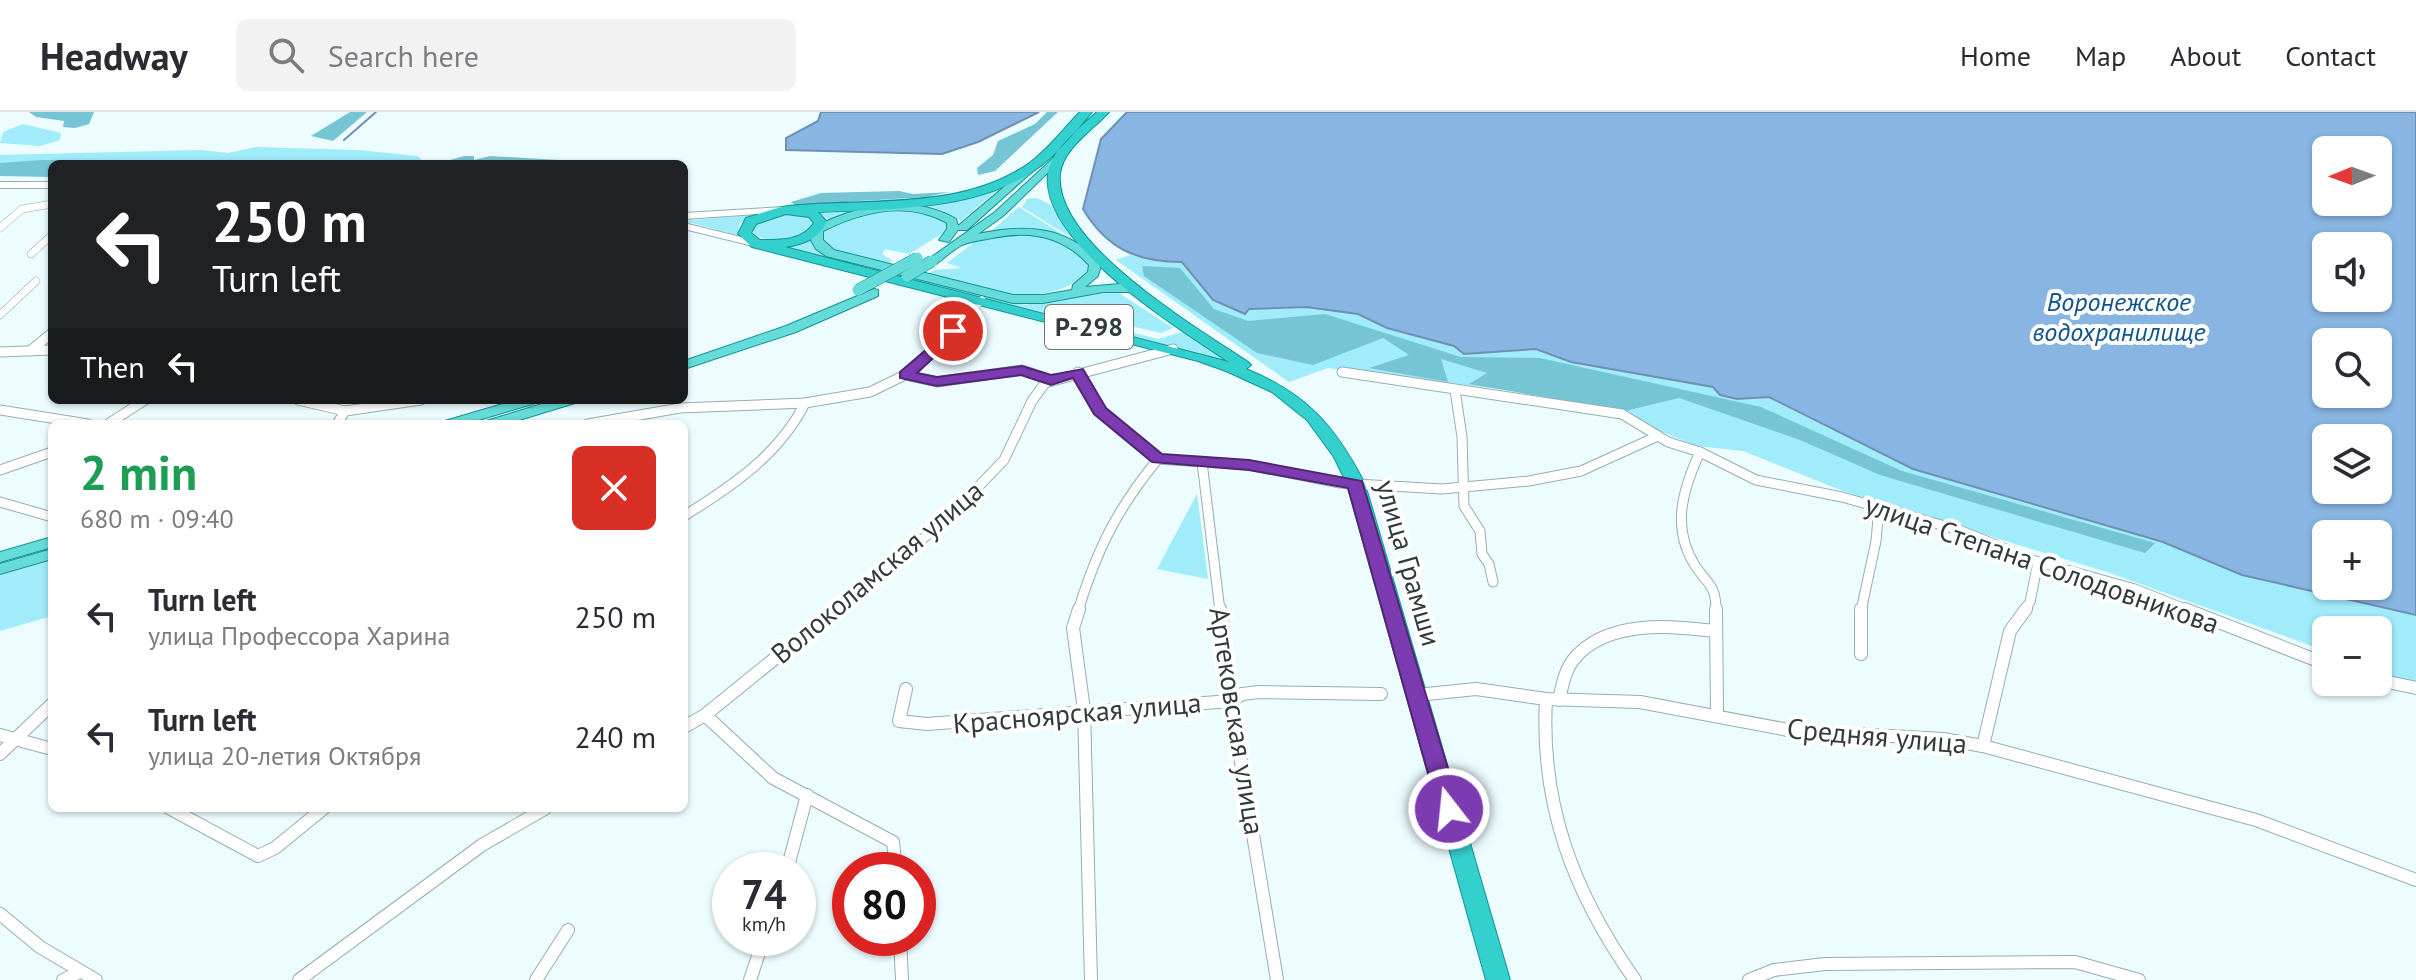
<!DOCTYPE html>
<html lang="en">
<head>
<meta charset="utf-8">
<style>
  :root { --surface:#fff; --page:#f2f2f3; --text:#2b2b33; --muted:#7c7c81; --line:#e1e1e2 }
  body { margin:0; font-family:"PT Sans",sans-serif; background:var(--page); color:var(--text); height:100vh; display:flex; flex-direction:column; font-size:30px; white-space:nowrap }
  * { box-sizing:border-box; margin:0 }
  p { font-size:26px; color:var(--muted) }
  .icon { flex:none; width:44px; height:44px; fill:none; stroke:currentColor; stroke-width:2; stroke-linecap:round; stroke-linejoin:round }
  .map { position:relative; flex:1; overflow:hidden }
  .panel { position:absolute; left:48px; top:308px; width:640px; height:392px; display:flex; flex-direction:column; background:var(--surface); border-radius:12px; box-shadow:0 2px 6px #0004 }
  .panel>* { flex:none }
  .guide { position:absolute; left:48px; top:48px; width:640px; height:244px; border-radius:12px; box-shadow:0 2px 6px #0004; background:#202124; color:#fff; overflow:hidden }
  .needle { width:52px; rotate:269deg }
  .buttons { position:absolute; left:2312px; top:24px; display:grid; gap:16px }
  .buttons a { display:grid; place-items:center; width:80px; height:80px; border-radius:12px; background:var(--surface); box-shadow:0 2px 6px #0004; font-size:40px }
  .speed { position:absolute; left:712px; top:740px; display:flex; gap:16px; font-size:40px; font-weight:700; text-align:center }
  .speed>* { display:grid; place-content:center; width:104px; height:104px; border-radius:50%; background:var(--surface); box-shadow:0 2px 6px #0004; line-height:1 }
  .speed small { font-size:20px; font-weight:400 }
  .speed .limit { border:12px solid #d22; background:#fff; color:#111 }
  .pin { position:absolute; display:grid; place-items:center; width:68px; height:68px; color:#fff; margin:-34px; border:4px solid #fff; border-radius:50%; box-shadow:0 2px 8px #0007 }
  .me { position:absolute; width:88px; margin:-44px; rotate:344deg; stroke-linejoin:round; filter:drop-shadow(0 0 6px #0008) }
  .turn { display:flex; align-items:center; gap:28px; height:168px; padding:0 32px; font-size:36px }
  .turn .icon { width:104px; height:104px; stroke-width:2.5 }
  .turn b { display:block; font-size:56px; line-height:68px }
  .then { display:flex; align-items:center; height:76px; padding:0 32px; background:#0003; gap:16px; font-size:30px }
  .round { display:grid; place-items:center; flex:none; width:84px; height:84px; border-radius:12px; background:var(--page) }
  .summary { display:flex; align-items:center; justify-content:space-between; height:136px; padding:0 32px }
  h1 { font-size:48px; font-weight:600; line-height:60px; color:#1e9e55 }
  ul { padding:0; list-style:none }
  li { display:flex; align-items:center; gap:24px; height:120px; padding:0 32px }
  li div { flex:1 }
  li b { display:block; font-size:30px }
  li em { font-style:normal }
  header { display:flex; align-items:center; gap:48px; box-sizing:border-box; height:112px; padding:0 40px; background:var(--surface); border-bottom:2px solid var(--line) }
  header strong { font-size:38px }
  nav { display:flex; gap:44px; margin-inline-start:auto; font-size:28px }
  .search { width:560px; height:72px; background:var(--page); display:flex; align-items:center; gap:20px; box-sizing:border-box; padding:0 28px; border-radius:12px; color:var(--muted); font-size:30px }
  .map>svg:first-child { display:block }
</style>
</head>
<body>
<header>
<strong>Headway</strong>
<div class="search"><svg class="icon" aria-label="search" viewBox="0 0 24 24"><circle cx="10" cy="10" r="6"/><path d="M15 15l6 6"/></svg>Search here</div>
<nav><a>Home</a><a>Map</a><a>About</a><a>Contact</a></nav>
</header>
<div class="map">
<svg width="2416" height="868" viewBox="0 0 2416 868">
  <rect width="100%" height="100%" fill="#ecfcff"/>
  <g fill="#a0ecfb">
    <path d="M23 12 61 21 60 28 40 34 0 31 3 20Z"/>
    <path d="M255 35 358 38 417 44 422 48 0 51V43L201 38 228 41Z"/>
    <path d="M1003 73 961 109C951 104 942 98 932 95 906 90 853 98 829 108L816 98 943 88Z"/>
    <path d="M1037 86 1051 93 1070 125 1022 95 1027 87Z"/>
    <path d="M1019 95 1062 122 1022 116 990 120Z"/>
    <path d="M902 98H921L947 110 948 118 909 142 885 137 882 142 893 149 887 152 832 140 820 125C833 101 878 100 902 98Z"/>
    <path d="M781 101 812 105 815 111C804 130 771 134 753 121L754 113Z"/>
    <path d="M754 102 740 111 737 123 684 109Z"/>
    <path d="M1022 121C1047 125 1085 129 1091 159 1042 201 983 177 927 163L934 158 961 156 947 151 977 128Z"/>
    <path d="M812 125 814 135 825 142 1025 193 1087 180 1116 179 1173 216 1161 221 1067 199 1044 201 777 134Z"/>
    <path d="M1130 143 1161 150H1182L1198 168 1249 197 1306 195 1358 202 1387 216 1454 234 1464 242 1536 237 1571 250 1713 275 1720 283 1737 287 1769 285 1913 357 2163 430 2242 463 2416 503V574L2378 558V518H2326V539L2110 461 1843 379 1743 339 1696 334 1658 318 1615 291 1328 256 1289 270 1116 148Z"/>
    <path d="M1075 206 1158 227 1189 218 1230 250 1073 208Z"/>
    <path d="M1197 382 1208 467 1157 457Z"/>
    <path d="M52 448V504L0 519V463Z"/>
  </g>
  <g fill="#76c5d5">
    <path d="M29 0H94L89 12 75 16 63 15 64 9 36 5Z"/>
    <path d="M350 0H367L333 29 311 24Z"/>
    <path d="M1047 0H1058L995 59 978 63 977 56 993 43 998 29 1035 12Z"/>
    <path d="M464 44H474V48L490 44 577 49 573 52H462L450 48Z"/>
    <path d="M41 48H422L431 51 52 52V65L0 64V51Z"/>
    <path d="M899 79 913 82 949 80 927 85 795 93 791 90 821 81Z"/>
    <path d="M1142 154 1180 156 1214 197 1248 209 1325 202 1461 245 1540 246 1761 295 1902 359 2155 431 2145 441 1880 363 1800 328 1679 286 1625 299 1469 272 1487 261 1441 247 1448 270 1369 256 1409 243 1383 226 1313 253 1257 241 1144 164Z"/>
  </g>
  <g fill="#89b5e3" stroke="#6f90b1" stroke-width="2" fill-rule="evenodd">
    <path d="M821 0H1039L978 30 942 42 786 38V26L818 9Z"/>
    <path d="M1127 0H2416V503L2242 463 2163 430 1913 357 1769 285 1737 287 1720 283 1713 275 1571 250 1536 237 1464 242 1454 234 1387 216 1358 202 1306 195 1249 197 1245 202 1213 188 1182 150C1137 150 1107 137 1083 97L1101 27ZM2326 38H2378V90H2326ZM2326 134H2378V186H2326ZM2326 230H2378V282H2326ZM2326 326H2378V378H2326ZM2326 422H2378V474H2326Z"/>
  </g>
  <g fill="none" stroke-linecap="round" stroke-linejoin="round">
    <path stroke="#6f90b1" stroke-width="2" d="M344 28 376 0"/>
    <defs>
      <g id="minor-far2">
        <path d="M0 116 22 97 52 92"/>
        <path d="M31 142 52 123"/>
        <path d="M0 203 36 169"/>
        <path d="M956 216 982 188"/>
      </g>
      <g id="minor-far1">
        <path d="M30 239 52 221"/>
        <path d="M0 240 52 238"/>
        <path d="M1078 260 1100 299 1158 347 1249 353 1340 371 1442 377 1529 369 1581 359 1658 324"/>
        <path d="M1342 260 1622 302 1668 330 1700 340 1756 368 1842 385 1959 418 2038 450 2135 477 2190 499"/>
        <path d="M905 263 958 214"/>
        <path d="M1455 278 1462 325 1464 394 1480 419 1482 442 1489 452 1493 470"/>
        <path d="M298 288 345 299 421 288"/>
        <path d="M0 298 88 312"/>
        <path d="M108 312 145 288"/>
        <path d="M337 312 345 299"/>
        <path d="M588 312 680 296 805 291 870 280 905 263 937 270 1022 258 1051 268"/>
        <path d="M1700 340C1682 379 1671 417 1696 455 1709 474 1716 473 1716 499"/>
        <path d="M1202 350 1220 499"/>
        <path d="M0 358 52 340"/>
        <path d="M0 390 52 405"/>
        <path d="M684 404C731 375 780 342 805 291"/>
        <path d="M834 499 947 407 1004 348 1032 289 1045 271 1173 237"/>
        <path d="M1078 499C1097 437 1117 397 1158 347"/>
        <path d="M1861 499 1876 429 1879 396"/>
        <path d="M2024 499 2030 490 2038 450"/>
      </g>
      <g id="minor">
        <path d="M1079 497 1073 516 1084 598 1091 868"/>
        <path d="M1220 497 1231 589 1277 868"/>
        <path d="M1716 497 1717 603"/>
        <path d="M1861 497V542"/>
        <path d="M2185 497 2326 552"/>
        <path d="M2378 568 2416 576"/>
        <path d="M906 577 899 609 927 612 1231 589 1242 582 1259 580 1381 582"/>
        <path d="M1417 583 1476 577 1546 587 1640 590 1788 618 1943 627 1983 634 2256 708 2416 768"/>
        <path d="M1546 587C1540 693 1574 782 1635 868"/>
        <path d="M1559 588C1562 574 1565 558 1574 547 1607 507 1671 514 1716 519"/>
        <path d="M705 603 773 666 893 730 896 758"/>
        <path d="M684 615 705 603 836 497"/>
        <path d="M0 623 52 637"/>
        <path d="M1983 634 2010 519 2026 497"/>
        <path d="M0 642 52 592"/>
        <path d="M169 696 258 744 275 736 324 696"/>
        <path d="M787 758 807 683"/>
        <path d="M0 802 40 835 96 868"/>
        <path d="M900 826 902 868"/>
        <path d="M63 868 80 860"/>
        <path d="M299 868 482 733 546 696"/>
        <path d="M536 868 568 818"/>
        <path d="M750 868 764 826"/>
        <path d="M1749 868 1774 858 1825 852 2075 850 2139 868"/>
      </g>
      <g id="secondary">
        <rect x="0" y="70" width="52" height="6"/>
        <path d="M785 95 790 98 788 100 684 107V101Z"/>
        <path d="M684 111 761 130 762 132 757 135 684 117Z"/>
      </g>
      <g id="primary">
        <path d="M1061 39 1066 42 1065 44 1003 104 978 122C1025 112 1069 113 1101 153L1098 164 1085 175 1119 172 1139 174V180H1103L1043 191H1013L826 144 816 137 811 128 814 115C858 93 911 81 956 107L958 114 1030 53 1035 56 1034 58 967 118H958L949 130 939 128 947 117V111C907 88 861 100 823 119V128L834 138 1013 183H1043L1072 178 1073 173 1088 160 1089 153C1063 124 1030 118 992 126 983 128 971 129 962 133 953 138 944 146 936 152L932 153 926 149 995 100Z"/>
        <path d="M874 177 878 178V184L796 220 684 257V249L786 214Z"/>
        <path d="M516 288H538L536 291 465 312H443L445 309Z"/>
        <path d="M555 288H577L575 291 506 312H484L486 309Z"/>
        <path d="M52 425V435L0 450V440Z"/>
        <path d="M52 437V447L0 462V452Z"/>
      </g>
      <path id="trunk" d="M1080 0H1092C1075 20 1057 43 1035 58 975 99 888 97 818 100L827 110C818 127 804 132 785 135L1229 250C1178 216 1040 131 1048 62 1051 37 1080 16 1097 0H1109C1093 18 1063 36 1060 62 1053 131 1197 216 1248 250L1251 253 1246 257C1307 282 1335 314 1365 372L1510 868H1486L1347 372 1334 345 1307 308 1272 280 1226 259 1198 249 752 135 738 122 746 106C760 102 774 96 788 94 865 86 960 99 1028 52 1048 38 1063 17 1080 0ZM786 102 809 105 814 111C802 129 780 128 760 128L751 121 756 112Z"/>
    </defs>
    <use href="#minor-far2" stroke="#96aeb3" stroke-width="8"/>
    <use href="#minor-far1" stroke="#96aeb3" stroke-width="11"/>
    <use href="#minor" stroke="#96aeb3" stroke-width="14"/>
    <use href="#secondary" stroke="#96aeb3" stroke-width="2"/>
    <use href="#primary" stroke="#119493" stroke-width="2"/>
    <use href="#trunk" stroke="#119493" stroke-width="2"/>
    <use href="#minor-far2" stroke="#fff" stroke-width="7"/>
    <use href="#minor-far1" stroke="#fff" stroke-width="9"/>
    <use href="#minor" stroke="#fff" stroke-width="12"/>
    <use href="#secondary" fill="#fff" fill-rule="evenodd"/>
    <use href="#primary" fill="#66dcda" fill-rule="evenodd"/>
    <use href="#trunk" fill="#33d0ce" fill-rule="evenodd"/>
    <defs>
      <g id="primary-bridge">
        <path d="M907 164 932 149"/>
        <path d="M858 178 917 146"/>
      </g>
    </defs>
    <use href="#primary-bridge" stroke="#119493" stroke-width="12" stroke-linecap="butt"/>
    <use href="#primary-bridge" stroke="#66dcda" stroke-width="11"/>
  </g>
  <path fill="#7c3bb0" stroke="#512672" stroke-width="2" d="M953 215 960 219 958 223 917 261 937 265 1022 254 1051 263 1083 257 1106 296 1162 342 1249 348 1362 369 1460 697 1457 704H1441L1438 697 1348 376 1249 358 1152 350 1094 302 1073 266 1051 273 1021 263 937 274 900 266V260Z"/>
  <g text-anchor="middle" stroke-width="8" stroke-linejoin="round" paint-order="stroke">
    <g font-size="26" font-style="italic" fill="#12538b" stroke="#fff">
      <text x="2119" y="199">Воронежское<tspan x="2119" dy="30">водохранилище</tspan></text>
    </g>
    <rect fill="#fff" stroke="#6f7677" stroke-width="2" x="1045" y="193" width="88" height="44" rx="6"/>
    <g font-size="26" font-weight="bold" fill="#313b3d">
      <text x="1089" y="224">Р-298</text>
    </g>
    <g font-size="28" fill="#313b3d" stroke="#fff">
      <text transform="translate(1409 451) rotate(74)" y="10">улица Грамши</text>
      <text transform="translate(2042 452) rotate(19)" y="10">улица Степана Солодовникова</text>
      <text transform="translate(877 460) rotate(-40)" y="10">Волоколамская улица</text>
      <text transform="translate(1077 601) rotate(-5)" y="10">Красноярская улица</text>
      <text transform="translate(1237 609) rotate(81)" y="10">Артековская улица</text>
      <text transform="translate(1877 624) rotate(5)" y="10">Средняя улица</text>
    </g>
  </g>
</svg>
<div class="buttons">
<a><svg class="needle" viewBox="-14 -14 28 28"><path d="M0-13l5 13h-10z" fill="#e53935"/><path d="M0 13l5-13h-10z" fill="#7c7c81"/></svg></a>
<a><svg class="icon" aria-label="sound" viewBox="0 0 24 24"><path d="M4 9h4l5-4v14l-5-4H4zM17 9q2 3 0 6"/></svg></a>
<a><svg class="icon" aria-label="search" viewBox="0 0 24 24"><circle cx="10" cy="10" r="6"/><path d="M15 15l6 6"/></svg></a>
<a><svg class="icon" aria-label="layers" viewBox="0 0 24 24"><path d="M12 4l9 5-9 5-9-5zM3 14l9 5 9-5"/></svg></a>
<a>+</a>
<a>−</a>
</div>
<div class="speed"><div>74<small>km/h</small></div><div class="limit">80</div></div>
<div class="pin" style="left:953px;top:219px;background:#d93025"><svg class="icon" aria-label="arrive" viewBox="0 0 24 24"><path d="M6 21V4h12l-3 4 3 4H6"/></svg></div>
<svg class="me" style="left:1449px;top:697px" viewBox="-20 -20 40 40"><circle r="17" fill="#7c3bb0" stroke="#fff" stroke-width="3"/><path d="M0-11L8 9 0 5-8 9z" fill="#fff"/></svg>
<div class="guide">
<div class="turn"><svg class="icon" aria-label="left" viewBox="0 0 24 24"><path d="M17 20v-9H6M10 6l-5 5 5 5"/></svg><div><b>250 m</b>Turn left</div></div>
<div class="then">Then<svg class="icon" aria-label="left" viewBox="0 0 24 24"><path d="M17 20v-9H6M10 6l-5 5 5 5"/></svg></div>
</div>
<section class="panel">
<div class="summary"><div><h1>2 min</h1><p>680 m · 09:40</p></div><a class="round" style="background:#d93025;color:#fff"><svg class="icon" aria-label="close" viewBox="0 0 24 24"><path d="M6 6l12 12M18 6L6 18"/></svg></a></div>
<ul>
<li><svg class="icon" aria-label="left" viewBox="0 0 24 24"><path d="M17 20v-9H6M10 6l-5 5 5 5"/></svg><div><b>Turn left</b><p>улица Профессора Харина</p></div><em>250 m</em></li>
<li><svg class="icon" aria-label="left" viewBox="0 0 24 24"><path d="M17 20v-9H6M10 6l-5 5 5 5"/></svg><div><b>Turn left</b><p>улица 20-летия Октября</p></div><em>240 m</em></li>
</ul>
</section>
</div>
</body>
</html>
